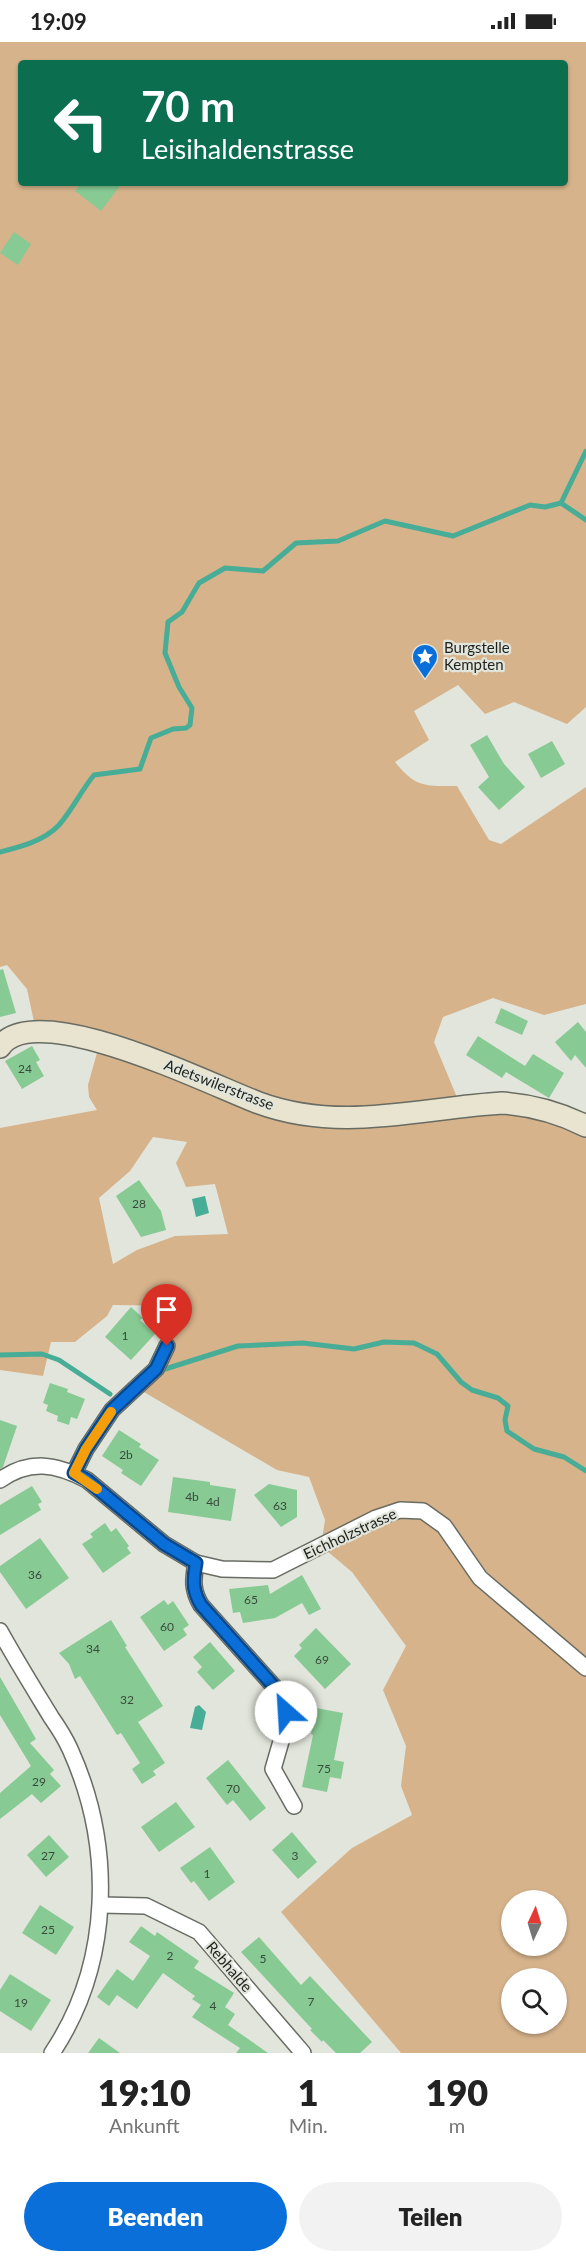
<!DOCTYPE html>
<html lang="de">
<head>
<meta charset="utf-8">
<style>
  :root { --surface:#fff; --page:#f2f2f2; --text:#222; --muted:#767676; --accent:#0a6fd8 }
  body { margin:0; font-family:Lato,sans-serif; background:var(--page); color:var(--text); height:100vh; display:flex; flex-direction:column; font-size:22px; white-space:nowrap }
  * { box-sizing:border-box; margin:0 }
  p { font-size:20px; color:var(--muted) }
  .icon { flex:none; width:33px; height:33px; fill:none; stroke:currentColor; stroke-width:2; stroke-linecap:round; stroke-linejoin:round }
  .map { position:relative; height:2011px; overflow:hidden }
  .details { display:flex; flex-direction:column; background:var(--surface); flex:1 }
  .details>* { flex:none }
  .hud { position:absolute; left:18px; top:18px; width:550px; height:126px; border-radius:6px; box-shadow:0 2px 4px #0004; background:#0b6e4f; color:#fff; overflow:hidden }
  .needle { width:39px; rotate:4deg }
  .buttons { position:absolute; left:501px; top:1848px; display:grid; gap:12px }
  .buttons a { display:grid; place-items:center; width:66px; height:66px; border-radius:50%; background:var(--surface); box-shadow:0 2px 4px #0004; font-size:30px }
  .pin { position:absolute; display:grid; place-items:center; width:51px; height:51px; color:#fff; margin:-62px -26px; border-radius:50% 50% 50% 0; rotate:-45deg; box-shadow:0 0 6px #0007 }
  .pin .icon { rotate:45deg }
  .me { position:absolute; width:66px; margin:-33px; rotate:334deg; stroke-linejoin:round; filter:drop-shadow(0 0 4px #0008) }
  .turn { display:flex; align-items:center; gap:21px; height:126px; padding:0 24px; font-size:27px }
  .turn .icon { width:78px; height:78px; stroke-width:2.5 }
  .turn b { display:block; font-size:42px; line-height:51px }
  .eta { display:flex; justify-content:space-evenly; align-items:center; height:102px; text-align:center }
  .eta b { font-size:36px; font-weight:800; line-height:42px }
  .cta { display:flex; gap:12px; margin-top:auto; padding:12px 24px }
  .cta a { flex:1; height:69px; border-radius:36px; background:var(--accent); color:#fff; font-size:24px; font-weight:800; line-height:69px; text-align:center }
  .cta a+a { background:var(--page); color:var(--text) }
  .status { display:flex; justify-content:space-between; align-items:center; height:42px; padding:0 30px; background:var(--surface); direction:ltr }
  .status svg { height:16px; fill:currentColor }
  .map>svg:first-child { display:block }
</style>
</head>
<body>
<div class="status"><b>19:09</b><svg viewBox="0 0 49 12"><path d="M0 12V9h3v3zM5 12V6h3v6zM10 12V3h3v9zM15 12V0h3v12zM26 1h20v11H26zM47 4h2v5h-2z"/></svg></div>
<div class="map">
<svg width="586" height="2011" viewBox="0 0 586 2011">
  <rect width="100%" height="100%" fill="#e2e5db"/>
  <path fill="#d6b38b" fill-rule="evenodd" d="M0 0H586V665L567 682 514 660 485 672 458 643 414 669 429 698 395 720C416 746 425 744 457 744L489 798 501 802 586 745V962L544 973 493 956 443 975 434 1000 461 1065 586 1081V2011H401L281 1870 352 1806 412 1773 401 1744 406 1704 383 1648 406 1604 352 1530 321 1504 325 1478 309 1435 277 1428 137 1346 167 1304 174 1280 184 1264 113 1263 107 1274 75 1300H51L43 1334 0 1328V1086L97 1068 89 1055 88 1043 100 1000 36 989 27 947 7 923 0 925ZM21 21H566V141H21ZM153 1095 187 1100 176 1121 186 1145 215 1142 228 1192 175 1194 137 1208 113 1222 99 1156 130 1129ZM512 1858H556V1904H512ZM512 1936H556V1982H512Z"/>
  <g fill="#47ad96">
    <path d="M205 1154 209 1171 196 1175 192 1157Z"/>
    <path d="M199 1663 206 1670 202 1688 190 1686 195 1665Z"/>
  </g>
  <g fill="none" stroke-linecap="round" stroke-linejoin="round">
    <g stroke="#47ad96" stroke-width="5">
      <path d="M561 461 586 409"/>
      <path d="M0 810C20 805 44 799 59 783 72 768 81 749 94 733L140 727 151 696 173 687 186 686 190 683 192 666 179 645 165 611 168 580 182 570 199 541 225 526 263 529 296 501 338 499 385 479 453 494 530 463 545 465 561 461 586 478"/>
      <path d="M0 1313 42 1312 59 1318 110 1352"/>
      <path d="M162 1328 238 1304 303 1301 354 1307 384 1300 414 1301 437 1312 461 1340 472 1348 498 1356 508 1364 505 1378 507 1389 534 1407 564 1415 586 1429"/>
    </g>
  </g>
  <g fill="#88ca94">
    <path d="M82 141H122L101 169 75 149Z"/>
    <path d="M14 190 31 202 18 223 0 211Z"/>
    <path d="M487 693 504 722 525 745 499 768 478 745 489 735 470 703Z"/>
    <path d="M552 699 565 722 541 736 528 712Z"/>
    <path d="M3 927 16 971 0 975V928Z"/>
    <path d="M501 966 528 979 522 993 495 981Z"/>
    <path d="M578 980 586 990V1026L575 1013 571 1019 555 1000Z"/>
    <path d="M478 994 525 1024 533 1012 564 1031 549 1056 506 1030 502 1036 466 1013Z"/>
    <path d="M32 1004 40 1018 36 1020 44 1034 22 1047 5 1019Z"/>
    <path d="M139 1138 161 1169 166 1188 141 1195 116 1154Z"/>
    <path d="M131 1265 143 1276 140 1278 155 1292 131 1318 105 1295Z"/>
    <path d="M50 1341 68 1347 67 1350 85 1357 77 1377 71 1375 69 1383 57 1379 58 1374 46 1369 48 1363 43 1361Z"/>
    <path d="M0 1378 17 1384 3 1425 0 1427Z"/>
    <path d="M119 1388 141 1402 139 1405 159 1418 141 1444 121 1431 123 1428 102 1414Z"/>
    <path d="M173 1435 210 1440V1443L236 1447 231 1479 168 1470Z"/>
    <path d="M269 1442 297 1448V1475L281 1485 254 1453Z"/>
    <path d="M32 1444 42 1460 38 1462 41 1468 0 1493V1463Z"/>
    <path d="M105 1481 111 1490 116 1486 129 1504 127 1506 131 1511 103 1531 82 1502 93 1495 90 1492Z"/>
    <path d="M40 1496 69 1536 26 1567 0 1530V1524Z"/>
    <path d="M302 1533 321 1567 309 1573 302 1561 275 1576 243 1581 240 1570 233 1571 229 1547 268 1543 270 1552Z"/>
    <path d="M164 1558 168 1563 173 1559 189 1583 183 1587 187 1593 164 1609 140 1575Z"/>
    <path d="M111 1578 127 1604 125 1605 163 1664 138 1680 165 1721 153 1729 156 1733 142 1742 132 1727 140 1721 121 1691 117 1693 80 1634 75 1637 69 1622 59 1611Z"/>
    <path d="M316 1586 351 1622 325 1647 294 1614 302 1606 299 1603Z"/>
    <path d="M210 1600 235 1629 213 1648 197 1630 202 1625 193 1615Z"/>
    <path d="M0 1635 36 1697 30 1701 54 1728 50 1732 61 1744 41 1761 32 1752 0 1777V1751L31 1724 0 1673Z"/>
    <path d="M316 1666 343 1671 334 1718 344 1720 341 1737 330 1735 327 1750 302 1745 313 1693 311 1692Z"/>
    <path d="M228 1718 266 1766 250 1779 233 1758 227 1763 206 1736Z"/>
    <path d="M176 1760 195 1785 159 1810 141 1785Z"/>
    <path d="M292 1790 317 1820 298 1837 272 1808Z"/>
    <path d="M49 1793 69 1815 46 1835 27 1813Z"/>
    <path d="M210 1805 235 1840 209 1859 194 1839 191 1841 180 1826Z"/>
    <path d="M40 1863 74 1885 56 1913 22 1891Z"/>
    <path d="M141 1884 155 1894 157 1890 199 1919 194 1926 234 1951 225 1965 235 1972 228 1983 268 2011H236L240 2006 192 1975 201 1963 192 1957 195 1954 163 1931 137 1967 117 1953 109 1964 97 1955 117 1927 133 1939 150 1914 129 1900Z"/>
    <path d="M259 1895 301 1943 310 1934 372 2000 360 2011H336L323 1998 322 2000 310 1988 312 1987 241 1910Z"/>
    <path d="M10 1932 51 1958 31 1989 0 1969V1948Z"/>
    <path d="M99 1996 120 2011H88Z"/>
  </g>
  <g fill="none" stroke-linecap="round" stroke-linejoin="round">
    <defs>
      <g id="street">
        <path d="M74 1431 86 1407 112 1368 156 1327 167 1304"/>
        <path d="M0 1438C30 1417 56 1422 87 1438L164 1502 196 1521C193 1538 192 1548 201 1563L285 1657 286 1682 273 1727 294 1764"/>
        <path d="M196 1521 222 1527 273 1528 376 1476 400 1468 423 1469 444 1484 480 1536 586 1626"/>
        <path d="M0 1589C16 1618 34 1647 51 1675 58 1685 65 1696 70 1707 114 1804 112 1921 52 2011"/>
        <path d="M101 1863 146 1864 199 1890 303 2011"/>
      </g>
      <path id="secondary" d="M0 1005C34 954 213 1044 259 1061 341 1091 420 1066 502 1061 531 1063 560 1071 586 1084"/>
    </defs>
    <use href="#street" stroke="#686c63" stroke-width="18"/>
    <use href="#secondary" stroke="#686c63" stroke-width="24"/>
    <use href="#street" stroke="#fff" stroke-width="15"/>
    <use href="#secondary" stroke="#e9e4d0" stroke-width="21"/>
  </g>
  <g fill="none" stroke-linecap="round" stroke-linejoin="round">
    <defs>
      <path id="route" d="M167 1304 156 1327 112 1368 86 1407 74 1431 87 1438 164 1502 196 1521C193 1538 192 1548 201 1563L285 1657 286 1670"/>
    </defs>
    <use href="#route" stroke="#06488c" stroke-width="15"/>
    <use href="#route" stroke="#0a6fd8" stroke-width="10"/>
    <path stroke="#f59e0b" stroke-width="10" d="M97 1447 74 1431 86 1407 111 1370"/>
  </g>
  <defs>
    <symbol id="sight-pin" viewBox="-11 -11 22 30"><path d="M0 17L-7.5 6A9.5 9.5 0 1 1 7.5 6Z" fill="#0a6fd8" stroke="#e2e5db"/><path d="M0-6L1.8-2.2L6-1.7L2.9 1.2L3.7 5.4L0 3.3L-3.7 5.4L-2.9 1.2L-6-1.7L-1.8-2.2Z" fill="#fff"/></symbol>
  </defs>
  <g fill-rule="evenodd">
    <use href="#sight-pin" x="410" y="600" width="30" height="40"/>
  </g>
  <g text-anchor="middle" stroke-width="4.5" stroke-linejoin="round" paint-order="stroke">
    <g font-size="12" fill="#384a3a">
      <text x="25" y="1031">24</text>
      <text x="139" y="1166">28</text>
      <text x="125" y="1298">1</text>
      <text x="126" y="1417">2b</text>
      <text x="192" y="1459">4b</text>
      <text x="213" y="1464">4d</text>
      <text x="280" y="1468">63</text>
      <text x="35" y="1537">36</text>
      <text x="251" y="1562">65</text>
      <text x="167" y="1589">60</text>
      <text x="93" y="1611">34</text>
      <text x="322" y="1622">69</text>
      <text x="127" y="1662">32</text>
      <text x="324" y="1731">75</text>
      <text x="39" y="1744">29</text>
      <text x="233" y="1751">70</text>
      <text x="48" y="1818">27</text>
      <text x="295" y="1818">3</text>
      <text x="207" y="1836">1</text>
      <text x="48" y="1892">25</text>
      <text x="170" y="1918">2</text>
      <text x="263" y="1921">5</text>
      <text x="311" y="1964">7</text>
      <text x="21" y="1965">19</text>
      <text x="213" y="1968">4</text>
    </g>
    <g font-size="15" fill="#1e201c" stroke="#e2e5db" text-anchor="start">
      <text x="444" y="611">Burgstelle<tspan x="444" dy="17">Kempten</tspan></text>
    </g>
    <g font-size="15" fill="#1e201c" stroke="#e2e5db">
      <text transform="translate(219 1043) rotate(21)" y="5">Adetswilerstrasse</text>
      <text transform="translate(350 1492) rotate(-25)" y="5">Eichholzstrasse</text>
      <text transform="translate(229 1925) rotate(49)" y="5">Rebhalde</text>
    </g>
  </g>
</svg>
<div class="buttons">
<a><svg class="needle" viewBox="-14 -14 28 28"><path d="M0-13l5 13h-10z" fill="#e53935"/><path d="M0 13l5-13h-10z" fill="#767676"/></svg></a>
<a><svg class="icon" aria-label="search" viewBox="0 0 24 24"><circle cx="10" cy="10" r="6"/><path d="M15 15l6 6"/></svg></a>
</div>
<div class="pin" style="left:167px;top:1304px;background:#d93025"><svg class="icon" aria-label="arrive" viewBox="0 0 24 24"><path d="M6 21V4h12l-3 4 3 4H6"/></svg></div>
<svg class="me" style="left:286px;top:1670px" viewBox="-20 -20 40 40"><circle r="19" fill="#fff"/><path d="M0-13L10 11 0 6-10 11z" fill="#0a6fd8"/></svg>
<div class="hud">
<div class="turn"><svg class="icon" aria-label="left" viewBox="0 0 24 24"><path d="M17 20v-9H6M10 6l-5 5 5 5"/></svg><div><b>70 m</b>Leisihaldenstrasse</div></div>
</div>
</div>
<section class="details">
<div class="eta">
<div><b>19:10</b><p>Ankunft</p></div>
<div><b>1</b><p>Min.</p></div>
<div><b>190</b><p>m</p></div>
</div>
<div class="cta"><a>Beenden</a><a>Teilen</a></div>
</section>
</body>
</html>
